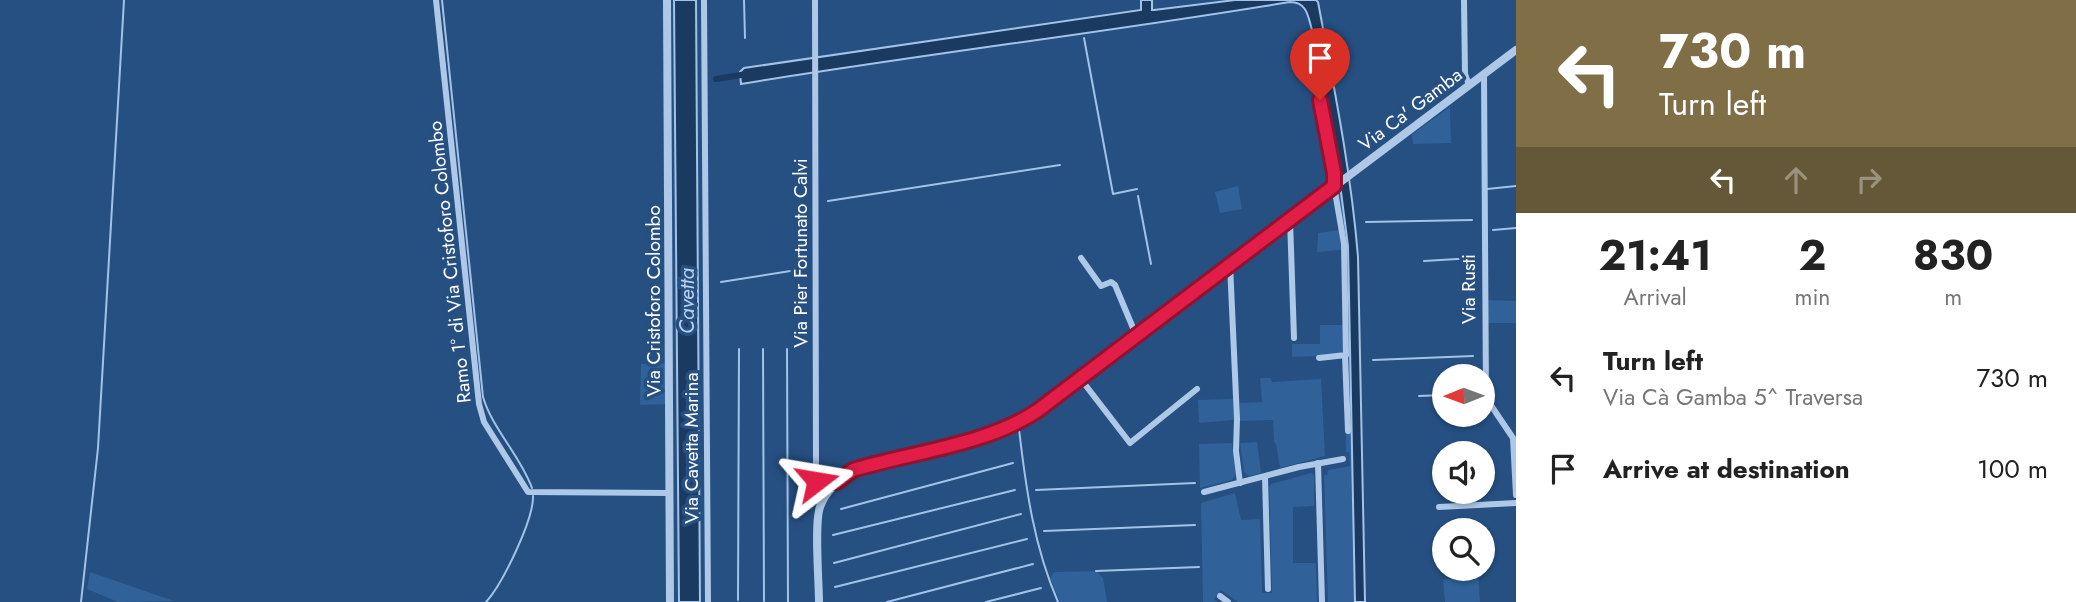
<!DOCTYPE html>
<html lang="en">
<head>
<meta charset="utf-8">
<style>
  :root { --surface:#fff; --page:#f2f2f2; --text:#222; --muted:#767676 }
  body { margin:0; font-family:Jost,sans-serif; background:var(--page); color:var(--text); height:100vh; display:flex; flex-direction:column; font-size:26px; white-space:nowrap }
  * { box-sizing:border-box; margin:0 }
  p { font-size:23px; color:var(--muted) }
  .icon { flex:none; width:38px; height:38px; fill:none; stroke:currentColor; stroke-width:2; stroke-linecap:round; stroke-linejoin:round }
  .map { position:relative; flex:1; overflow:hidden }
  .panel { display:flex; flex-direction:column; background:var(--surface); width:560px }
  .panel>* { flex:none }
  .top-card { background:#7f6e46; color:#fff; overflow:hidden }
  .needle { width:46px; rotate:269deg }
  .buttons { position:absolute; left:1432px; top:364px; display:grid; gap:14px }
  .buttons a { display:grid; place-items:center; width:63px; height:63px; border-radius:50%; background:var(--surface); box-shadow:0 2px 5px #0004; font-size:35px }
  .pin { position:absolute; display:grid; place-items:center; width:60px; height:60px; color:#fff; margin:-72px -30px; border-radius:50% 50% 50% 0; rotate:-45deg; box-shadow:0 0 7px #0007 }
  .pin .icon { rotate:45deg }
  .me { position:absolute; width:77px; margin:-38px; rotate:76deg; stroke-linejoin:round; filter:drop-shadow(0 0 5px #0008) }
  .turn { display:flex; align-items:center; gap:24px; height:147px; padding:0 28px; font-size:32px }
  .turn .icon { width:91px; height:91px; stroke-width:2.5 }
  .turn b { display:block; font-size:49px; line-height:60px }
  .lanes { display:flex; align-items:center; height:66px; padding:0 28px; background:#0003; justify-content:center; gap:35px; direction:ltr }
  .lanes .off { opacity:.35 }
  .eta { display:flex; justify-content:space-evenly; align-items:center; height:119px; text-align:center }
  .eta b { font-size:42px; font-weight:700; line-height:49px }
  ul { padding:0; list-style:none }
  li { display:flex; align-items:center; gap:21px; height:91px; padding:0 28px }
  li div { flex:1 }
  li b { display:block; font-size:26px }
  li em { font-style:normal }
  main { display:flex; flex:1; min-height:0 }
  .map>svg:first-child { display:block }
</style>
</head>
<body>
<main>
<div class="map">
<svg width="1516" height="602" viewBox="0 0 1516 602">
  <rect width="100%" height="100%" fill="#264f82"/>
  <g fill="#306199">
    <path d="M1450 107 1451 143 1413 144 1412 134Z"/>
    <path d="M1238 186 1242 209 1220 213 1215 192Z"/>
    <path d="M1340 186 1348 246 1355 602H1328L1324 475H1327L1328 470 1350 466 1349 452H1346V246L1337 189Z"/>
    <path d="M1340 230 1341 250 1317 252 1318 233Z"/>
    <path d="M1487 300 1516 301V323H1487Z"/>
    <path d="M1320 325H1343L1344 355 1292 357V344H1320Z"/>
    <path d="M662 363 667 364V404L640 405 641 364Z"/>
    <path d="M1260 378H1271L1272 382 1321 379 1325 456 1280 468 1276 444 1274 442 1273 420 1240 421V403L1262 402Z"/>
    <path d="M1233 399 1234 420 1199 423 1198 400Z"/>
    <path d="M1257 442 1261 473 1249 476 1244 472 1240 443Z"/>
    <path d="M1232 443 1236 474 1232 480 1200 488 1199 444Z"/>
    <path d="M1311 473 1314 475V506L1293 507V563H1316L1317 602H1238L1221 590 1214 599 1217 602H1203L1201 503 1235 493 1241 520 1260 519 1262 593H1272L1269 487 1271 484Z"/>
    <path d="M1096 571 1103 578 1107 602H1060L1050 578 1054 572Z"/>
    <path d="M90 572 174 601 118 602 87 589Z"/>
    <path d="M1478 574 1480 602H1445L1443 580Z"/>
  </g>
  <g fill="#1a3a62" stroke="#a2c3e7" stroke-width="2">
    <path d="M674 0H696L700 602H679Z"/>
    <path d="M1141 0H1152V10H1154L1235 0H1316L1318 2C1334 87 1351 171 1358 257L1365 602H1355L1348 246 1341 192 1312 30C1308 16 1307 2 1290 2 1108 32 924 54 741 84L740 72 744 68 1141 10Z"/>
  </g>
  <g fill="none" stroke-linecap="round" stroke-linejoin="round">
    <g stroke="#a2c3e7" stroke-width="2">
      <path d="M442 0 483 397C493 430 520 455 532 488"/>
      <path d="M744 0 745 38"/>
      <path d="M1084 38 1113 194 1137 189"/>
      <path d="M1487 189 1516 186"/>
      <path d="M1138 196 1151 264"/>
      <path d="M828 201 1060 165"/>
      <path d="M1366 222 1472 220"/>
      <path d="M1493 230 1516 228"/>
      <path d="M1424 261 1474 258"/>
      <path d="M721 282 803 269"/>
      <path d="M763 349 764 601"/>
      <path d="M787 349 788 602"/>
      <path d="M1373 360 1473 356"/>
      <path d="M1419 396 1444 395"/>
      <path d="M1019 429C1026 489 1034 547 1058 602"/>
      <path d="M1036 490 1195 483"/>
      <path d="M841 509 1013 463"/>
      <path d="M1044 531 1195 525"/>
      <path d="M833 535 1015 490"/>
      <path d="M834 563 1021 514"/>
      <path d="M1096 571 1199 567"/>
      <path d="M835 587 1027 539"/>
      <path d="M738 600 739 349"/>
      <path d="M81 602 98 448 124 0"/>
      <path d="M486 602C502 585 534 519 533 496"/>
      <path d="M887 602 1033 564"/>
      <path d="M986 602 1041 588"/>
    </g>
    <path stroke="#1a3a62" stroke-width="6" d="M716 79 747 74"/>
    <g stroke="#aec8e7" stroke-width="6">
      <path d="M436 0 479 404 484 422 528 492 670 493"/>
      <path d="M704 0 708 602"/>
      <path d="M815 0 816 468 820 506"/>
      <path d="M1464 0 1465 74 1469 85"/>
      <path d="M1311 51 1334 173V186L1344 244 1346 355 1319 358"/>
      <path d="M1484 75 1486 398 1513 438 1516 495"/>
      <path d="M1290 219 1294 338"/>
      <path d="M1081 258 1101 286 1111 282 1115 285 1136 335"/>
      <path d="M1230 264 1237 419 1236 451 1240 483"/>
      <path d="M1345 356 1348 431"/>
      <path d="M1080 378 1130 443 1197 389"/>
      <path d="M1318 463 1322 602"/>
      <path d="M1265 477 1268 589"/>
      <path d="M817 481 837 482"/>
      <path d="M1204 492 1299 467 1343 459"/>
      <path d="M1439 507 1516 503"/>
      <path d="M1220 596 1228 602"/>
    </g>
    <g stroke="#aec8e7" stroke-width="8">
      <path d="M667 0 670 602"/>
      <path d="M819 602C819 582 814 523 820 507 826 490 839 480 853 470L985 435 1029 416 1516 50"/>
    </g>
  </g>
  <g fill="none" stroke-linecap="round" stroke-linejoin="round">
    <defs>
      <path id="route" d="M817 481 837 482 853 470C912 452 986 445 1037 411L1334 186V173L1320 100"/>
    </defs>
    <use href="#route" stroke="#92132f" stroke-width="18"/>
    <use href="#route" stroke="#e11d48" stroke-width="12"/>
  </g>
  <g text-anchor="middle" stroke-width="7" stroke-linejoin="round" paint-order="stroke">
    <g font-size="19" fill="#fff" stroke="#264f82">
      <text transform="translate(1410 109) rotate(-37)" y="7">Via Ca' Gamba</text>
      <text transform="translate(800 253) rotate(-90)" y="7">Via Pier Fortunato Calvi</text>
      <text transform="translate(449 262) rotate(-96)" y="7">Ramo 1° di Via Cristoforo Colombo</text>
      <text transform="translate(1468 289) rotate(-90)" y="7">Via Rusti</text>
      <text transform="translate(653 301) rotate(-90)" y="7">Via Cristoforo Colombo</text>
      <text transform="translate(691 448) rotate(-90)" y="7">Via Cavetta Marina</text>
    </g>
    <g font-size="21" font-style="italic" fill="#b9d2ee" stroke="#264f82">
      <text transform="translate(687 301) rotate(-90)" y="7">Cavetta</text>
    </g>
  </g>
</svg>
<div class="buttons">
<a><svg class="needle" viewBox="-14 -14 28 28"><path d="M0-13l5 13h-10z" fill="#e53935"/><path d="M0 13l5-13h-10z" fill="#767676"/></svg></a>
<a><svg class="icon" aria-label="sound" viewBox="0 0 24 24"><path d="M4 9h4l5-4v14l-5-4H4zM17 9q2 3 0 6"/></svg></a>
<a><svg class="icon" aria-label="search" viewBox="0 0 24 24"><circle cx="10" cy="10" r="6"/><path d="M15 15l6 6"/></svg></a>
</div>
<div class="pin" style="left:1320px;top:100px;background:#d93025"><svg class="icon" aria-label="arrive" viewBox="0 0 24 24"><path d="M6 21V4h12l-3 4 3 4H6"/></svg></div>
<svg class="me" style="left:817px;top:481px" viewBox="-20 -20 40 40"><path d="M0-17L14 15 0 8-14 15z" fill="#e11d48" stroke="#fff" stroke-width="4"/></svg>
</div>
<section class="panel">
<div class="top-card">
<div class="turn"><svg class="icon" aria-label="left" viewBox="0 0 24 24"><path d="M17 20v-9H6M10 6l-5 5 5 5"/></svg><div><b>730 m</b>Turn left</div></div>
<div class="lanes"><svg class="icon" aria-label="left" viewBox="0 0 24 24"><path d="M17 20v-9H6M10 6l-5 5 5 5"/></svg><svg class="icon off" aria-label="ahead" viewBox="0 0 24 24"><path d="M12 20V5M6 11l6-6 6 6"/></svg><svg class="icon off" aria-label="right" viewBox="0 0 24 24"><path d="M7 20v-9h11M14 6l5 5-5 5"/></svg></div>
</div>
<div class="eta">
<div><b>21:41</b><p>Arrival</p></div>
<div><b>2</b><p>min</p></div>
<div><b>830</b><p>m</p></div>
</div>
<ul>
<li><svg class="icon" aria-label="left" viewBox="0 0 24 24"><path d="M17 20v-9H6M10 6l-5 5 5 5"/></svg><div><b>Turn left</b><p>Via Cà Gamba 5^ Traversa</p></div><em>730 m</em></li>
<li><svg class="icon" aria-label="arrive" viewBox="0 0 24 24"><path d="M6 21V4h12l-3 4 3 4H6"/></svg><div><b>Arrive at destination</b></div><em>100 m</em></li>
</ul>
</section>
</main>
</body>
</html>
